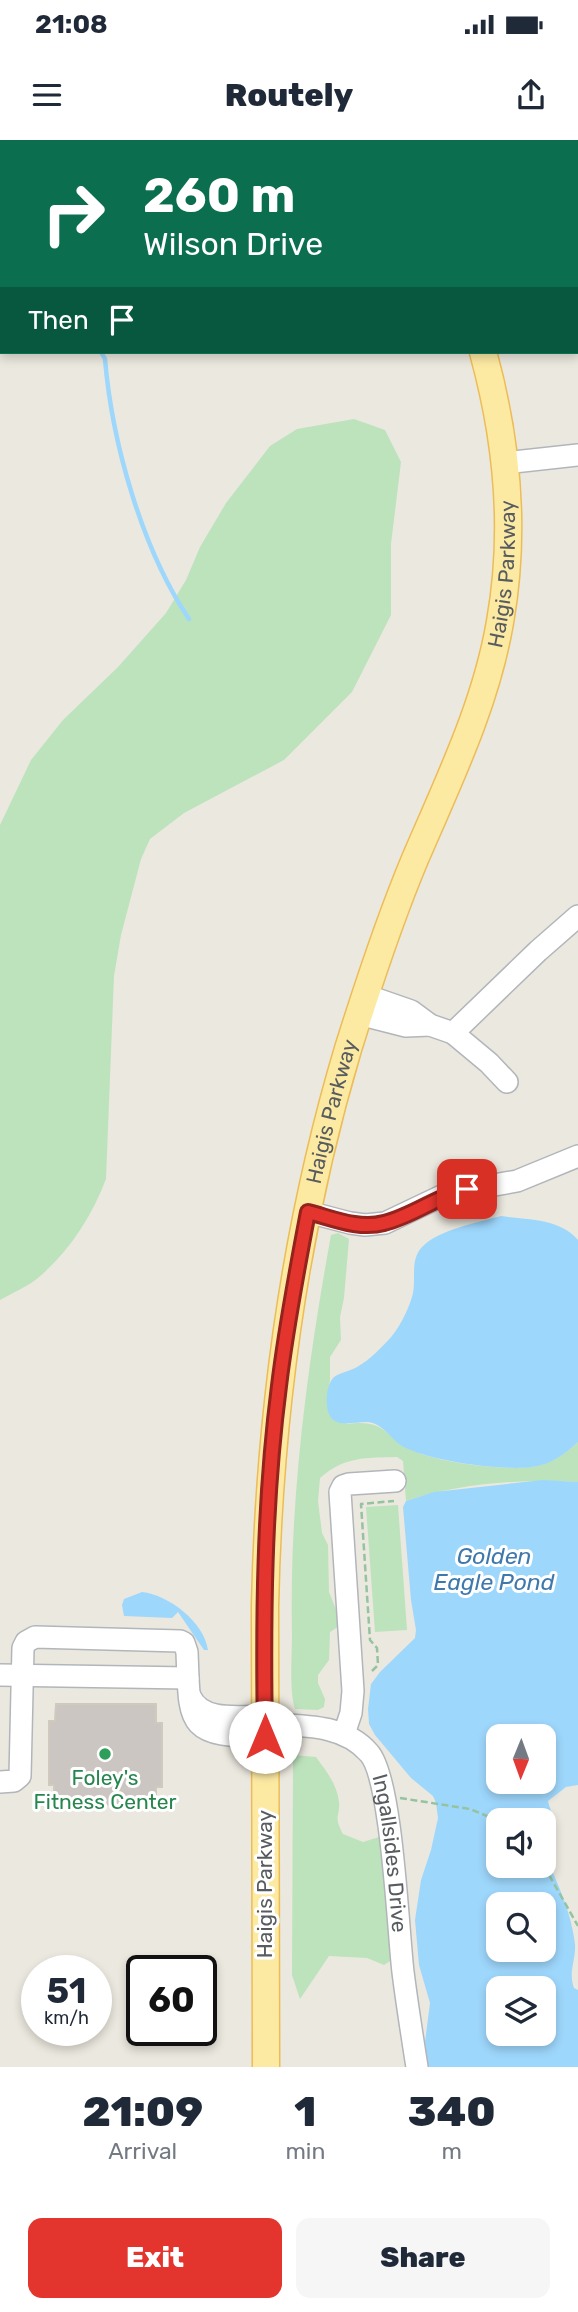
<!DOCTYPE html>
<html lang="en">
<head>
<meta charset="utf-8">
<style>
  :root { --surface:#fff; --page:#f6f6f7; --text:#1f2937; --muted:#747a83; --accent:#e3342d }
  body { margin:0; font-family:Rubik,sans-serif; background:var(--page); color:var(--text); height:100vh; display:flex; flex-direction:column; font-size:26px; white-space:nowrap }
  * { box-sizing:border-box; margin:0 }
  p { font-size:23px; color:var(--muted) }
  .icon { flex:none; width:38px; height:38px; fill:none; stroke:currentColor; stroke-width:2; stroke-linecap:round; stroke-linejoin:round }
  .map { position:relative; height:1927px; overflow:hidden }
  .details { display:flex; flex-direction:column; background:var(--surface); flex:1 }
  .details>* { flex:none }
  .guide { position:absolute; left:0px; top:0px; width:579px; height:214px; box-shadow:0 4px 10px #0003; background:#0b6e4f; color:#fff; overflow:hidden }
  .needle { width:46px; rotate:181deg }
  .fabs { position:absolute; left:486px; top:1584px; display:grid; gap:14px }
  .fabs a { display:grid; place-items:center; width:70px; height:70px; border-radius:14px; background:var(--surface); box-shadow:0 4px 10px #0003; font-size:35px }
  .speed { position:absolute; left:21px; top:1815px; display:flex; gap:14px; font-size:35px; font-weight:700; text-align:center }
  .speed>* { display:grid; place-content:center; width:91px; height:91px; border-radius:50%; background:var(--surface); box-shadow:0 4px 10px #0003; line-height:1 }
  .speed small { font-size:18px; font-weight:400 }
  .speed .limit { border:4px solid #111; border-radius:10px; background:#fff; color:#111 }
  .pin { position:absolute; display:grid; place-items:center; width:60px; height:60px; color:#fff; margin:-30px; border-radius:14px; box-shadow:0 4px 10px #0006 }
  .me { position:absolute; width:77px; margin:-38px; rotate:0deg; stroke-linejoin:round; filter:drop-shadow(0 0 5px #0008) }
  .turn { display:flex; align-items:center; gap:24px; height:147px; padding:0 28px; font-size:32px }
  .turn .icon { width:91px; height:91px; stroke-width:2.5 }
  .turn b { display:block; font-size:49px; line-height:60px }
  .then { display:flex; align-items:center; height:66px; padding:0 28px; background:#0003; gap:14px; font-size:26px }
  .eta { display:flex; justify-content:space-evenly; align-items:center; height:119px; text-align:center }
  .eta b { font-size:42px; font-weight:800; line-height:49px }
  .button { display:flex; gap:14px; margin-top:auto; padding:14px 28px }
  .button a { flex:1; height:80px; border-radius:14px; background:var(--accent); color:#fff; font-size:28px; font-weight:800; line-height:80px; text-align:center }
  .button a+a { background:var(--page); color:var(--text) }
  .status { display:flex; justify-content:space-between; align-items:center; height:49px; padding:0 35px; background:var(--surface); direction:ltr }
  .status svg { height:19px; fill:currentColor }
  header { display:flex; justify-content:space-between; align-items:center; height:91px; padding:0 28px; background:var(--surface); font-size:32px; font-weight:800 }
  .map>svg:first-child { display:block }
</style>
</head>
<body>
<div class="status"><b>21:08</b><svg viewBox="0 0 49 12"><path d="M0 12V9h3v3zM5 12V6h3v6zM10 12V3h3v9zM15 12V0h3v12zM26 1h20v11H26zM47 4h2v5h-2z"/></svg></div>
<header><svg class="icon" aria-label="menu" viewBox="0 0 24 24"><path d="M4 6h16M4 12h16M4 18h16"/></svg>Routely<svg class="icon" aria-label="share" viewBox="0 0 24 24"><path d="M12 15V3M7 8l5-5 5 5M5 13v7h14v-7"/></svg></header>
<div class="map">
<svg width="578" height="1927" viewBox="0 0 578 1927">
  <rect width="100%" height="100%" fill="#ebe8df"/>
  <g fill="#bde3bc">
    <path d="M354 279 385 290 401 322 391 404V475L352 552 284 620 184 673 150 699 141 719 121 795 114 836 106 1039C92 1076 69 1112 38 1138 27 1147 12 1153 0 1160V685L31 620 63 580 118 527 166 473 186 440 200 407 226 363 270 306 297 289Z"/>
    <path d="M338 1093 349 1099 344 1158 340 1177 341 1200 330 1217V1241L327 1259 347 1284C387 1279 382 1296 414 1311 441 1323 501 1330 531 1327 549 1325 565 1314 578 1302V1342C521 1339 460 1343 406 1361L403 1321 397 1317C366 1318 345 1316 320 1338L318 1361 322 1393 328 1405 329 1452 337 1472 338 1487 330 1492 329 1520 318 1535V1543L325 1559 324 1567 318 1570 295 1569C289 1550 292 1516 292 1495 289 1360 307 1227 331 1095Z"/>
    <path d="M398 1365 407 1490 375 1492 366 1367Z"/>
    <path d="M293 1615 316 1617C326 1631 337 1644 339 1662 340 1679 333 1675 343 1694L363 1702 379 1697 395 1818 384 1825 367 1818 329 1816 300 1859 292 1835Z"/>
  </g>
  <g fill="#9ed7fc" fill-rule="evenodd">
    <path d="M501 1076C527 1080 560 1078 578 1100V1302C565 1314 550 1325 532 1327 502 1331 428 1321 402 1306 392 1300 385 1287 373 1283 360 1279 336 1291 329 1274 325 1265 326 1246 333 1238 338 1233 350 1231 357 1227 370 1220 382 1207 392 1196 401 1185 410 1166 413 1153 416 1137 410 1120 422 1107 438 1090 479 1082 501 1076Z"/>
    <path d="M543 1340 578 1342V1645L566 1647 548 1661C551 1676 561 1683 544 1696V1680H499V1726H544V1714C558 1743 571 1772 575 1804 576 1821 568 1831 574 1848L578 1850V1927H427L425 1902 430 1863 419 1825 415 1780 421 1740 431 1710 438 1678 436 1663 433 1656 411 1638 375 1595 369 1584 368 1569 371 1544 380 1532 415 1498 416 1490 411 1460 403 1367 406 1361 434 1352ZM499 1596H544V1642H499ZM499 1764H544V1810H499ZM499 1848H544V1894H499Z"/>
    <path d="M142 1452C169 1455 204 1482 208 1510H204L178 1472 172 1478 124 1476 122 1465 124 1459Z"/>
  </g>
  <g fill="none" stroke-linecap="round" stroke-linejoin="round">
    <g stroke="#9ed7fc" stroke-width="4.5">
      <path d="M145 2 146 0"/>
      <path d="M101 212 105 219C112 303 142 409 189 479"/>
    </g>
  </g>
  <path fill="#cbc6c1" stroke="#cfc9be" stroke-width="2" d="M56 1564H156V1583H162V1647H156V1665L54 1664V1645H49V1581H55Z"/>
  <g fill="none" stroke-linecap="round" stroke-linejoin="round">
    <defs>
      <g id="minor">
        <path d="M505 323 578 315"/>
        <path d="M365 855 411 871 430 885 453 893 538 811 578 776"/>
        <path d="M359 874 406 886 430 885"/>
        <path d="M453 893 489 923 507 942"/>
        <path d="M308 1072 350 1083 365 1085 385 1083 448 1053 517 1041 578 1016"/>
        <path d="M0 1535 188 1538"/>
        <path d="M190 1556C201 1583 241 1576 265 1576"/>
        <path id="s1" d="M265 1584C301 1586 343 1583 369 1613 392 1638 398 1791 403 1832 407 1864 412 1895 417 1927"/>
        <path d="M344 1594 351 1573 353 1551 340 1352 343 1346 349 1344 395 1341"/>
        <path d="M0 1642 14 1641 20 1636 23 1508 26 1502 35 1497 180 1501 184 1503 187 1512C190 1585 185 1596 265 1597"/>
      </g>
      <g id="major">
        <path d="M371 0 372 2"/>
        <path id="s2" d="M266 1927 265 1466C269 1278 294 1090 348 909 368 845 389 781 415 719 448 642 486 565 500 482 516 392 507 299 483 212"/>
      </g>
    </defs>
    <use href="#minor" stroke="#b2b6ba" stroke-width="24"/>
    <use href="#major" stroke="#ecbc57" stroke-width="29"/>
    <g stroke="#95c3a0" stroke-width="2.5" stroke-dasharray="7 3.5" stroke-linecap="butt">
      <path d="M372 1531 378 1525 377 1508 370 1500 361 1364 394 1361"/>
      <path d="M400 1658 470 1669 499 1681"/>
      <path d="M544 1726 578 1786"/>
    </g>
    <use href="#minor" stroke="#fff" stroke-width="21"/>
    <use href="#major" stroke="#fceaa3" stroke-width="26"/>
  </g>
  <g fill="none" stroke-linecap="round" stroke-linejoin="round">
    <defs>
      <path id="route" d="M265 1597C263 1480 264 1362 279 1246 286 1187 297 1130 308 1072 332 1078 359 1090 384 1083 413 1076 437 1056 467 1049"/>
    </defs>
    <use href="#route" stroke="#94221d" stroke-width="18"/>
    <use href="#route" stroke="#e3342d" stroke-width="12"/>
  </g>
  <circle fill="#2e9e5b" stroke="#fff" stroke-width="2.5" cx="105" cy="1614" r="7"/>
  <g text-anchor="middle" stroke-width="6" stroke-linejoin="round" paint-order="stroke">
    <g font-size="21" fill="#585c60" stroke="#fff">
      <text dy="7" stroke="none"><textPath href="#s2" startOffset="1528">Haigis Parkway</textPath></text>
      <text dy="7" stroke="none"><textPath href="#s2" startOffset="961">Haigis Parkway</textPath></text>
      <text dy="7" stroke="none"><textPath href="#s1" startOffset="215">Ingallsides Drive</textPath></text>
      <text transform="translate(265 1744) rotate(-90)" y="7">Haigis Parkway</text>
    </g>
    <g font-size="21" fill="#27864d" stroke="#fff">
      <text x="105" y="1645">Foley's<tspan x="105" dy="24">Fitness Center</tspan></text>
    </g>
    <g font-size="23" font-style="italic" fill="#3e78ac" stroke="#fff">
      <text x="494" y="1424">Golden<tspan x="494" dy="26">Eagle Pond</tspan></text>
    </g>
  </g>
</svg>
<div class="fabs">
<a><svg class="needle" viewBox="-14 -14 28 28"><path d="M0-13l5 13h-10z" fill="#e53935"/><path d="M0 13l5-13h-10z" fill="#747a83"/></svg></a>
<a><svg class="icon" aria-label="sound" viewBox="0 0 24 24"><path d="M4 9h4l5-4v14l-5-4H4zM17 9q2 3 0 6"/></svg></a>
<a><svg class="icon" aria-label="search" viewBox="0 0 24 24"><circle cx="10" cy="10" r="6"/><path d="M15 15l6 6"/></svg></a>
<a><svg class="icon" aria-label="layers" viewBox="0 0 24 24"><path d="M12 4l9 5-9 5-9-5zM3 14l9 5 9-5"/></svg></a>
</div>
<div class="speed"><div>51<small>km/h</small></div><div class="limit">60</div></div>
<div class="pin" style="left:467px;top:1049px;background:#d93025"><svg class="icon" aria-label="arrive" viewBox="0 0 24 24"><path d="M6 21V4h12l-3 4 3 4H6"/></svg></div>
<svg class="me" style="left:265px;top:1597px" viewBox="-20 -20 40 40"><circle r="19" fill="#fff"/><path d="M0-13L10 11 0 6-10 11z" fill="#e3342d"/></svg>
<div class="guide">
<div class="turn"><svg class="icon" aria-label="right" viewBox="0 0 24 24"><path d="M7 20v-9h11M14 6l5 5-5 5"/></svg><div><b>260 m</b>Wilson Drive</div></div>
<div class="then">Then<svg class="icon" aria-label="arrive" viewBox="0 0 24 24"><path d="M6 21V4h12l-3 4 3 4H6"/></svg></div>
</div>
</div>
<section class="details">
<div class="eta">
<div><b>21:09</b><p>Arrival</p></div>
<div><b>1</b><p>min</p></div>
<div><b>340</b><p>m</p></div>
</div>
<div class="button"><a>Exit</a><a>Share</a></div>
</section>
</body>
</html>
